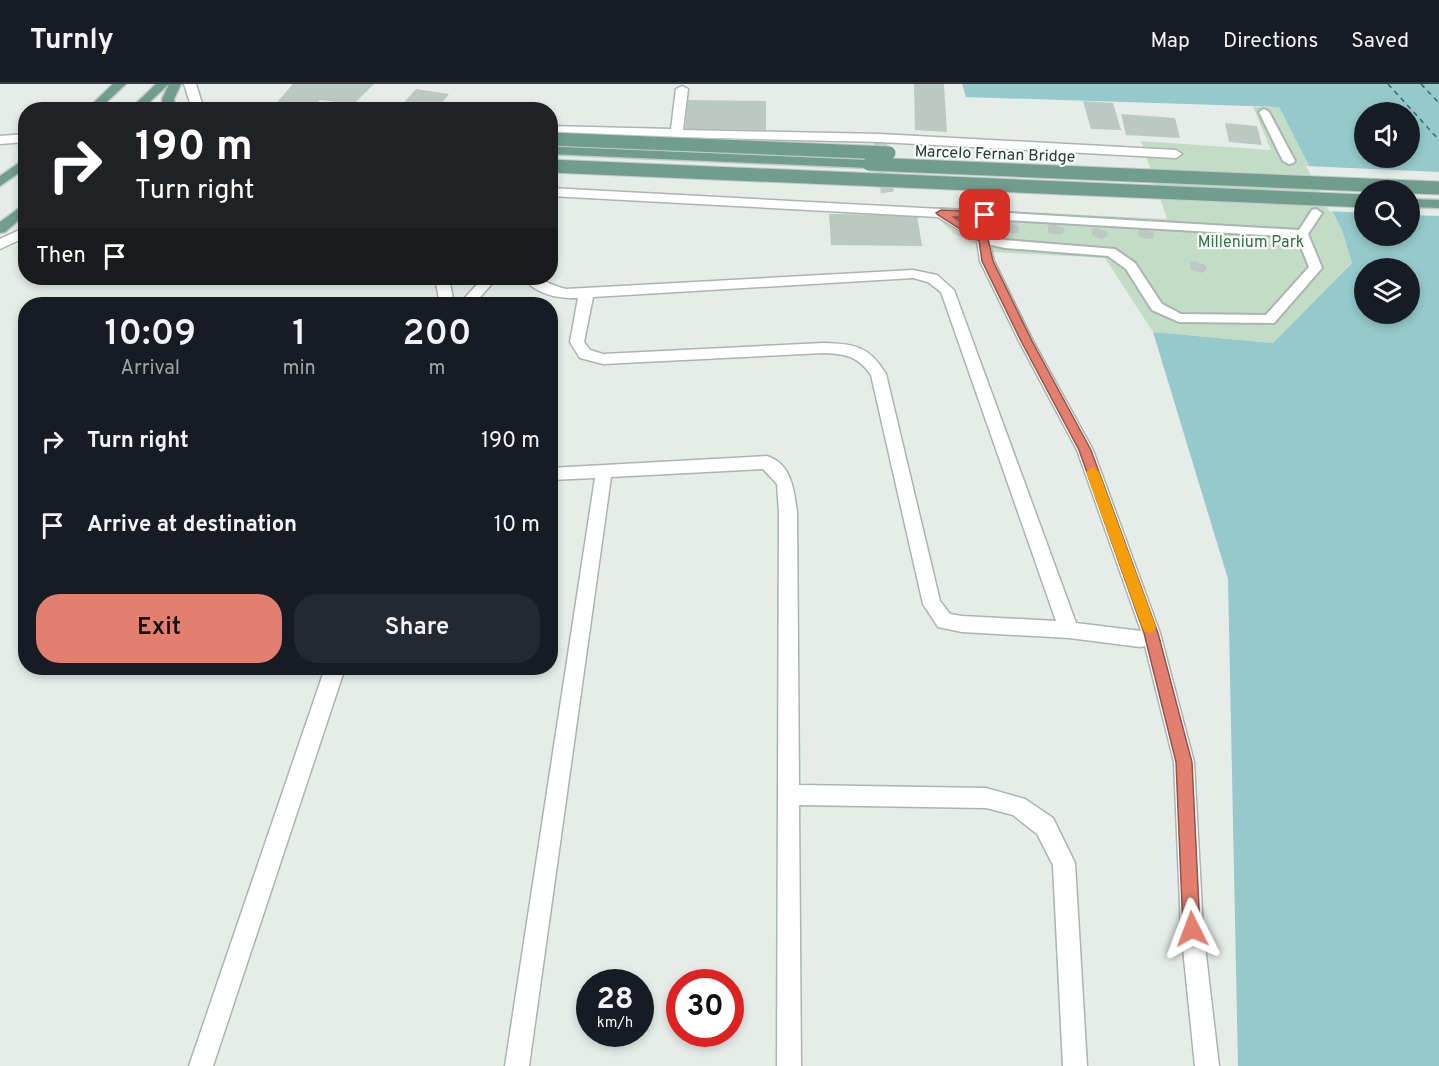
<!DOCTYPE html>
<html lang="en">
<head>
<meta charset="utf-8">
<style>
  :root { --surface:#171b24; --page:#242831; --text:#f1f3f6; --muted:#9ea1a6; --line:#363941; --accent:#e27f6f }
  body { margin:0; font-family:Overpass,sans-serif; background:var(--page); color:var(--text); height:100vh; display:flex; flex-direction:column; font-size:22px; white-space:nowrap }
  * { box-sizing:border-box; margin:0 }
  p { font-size:20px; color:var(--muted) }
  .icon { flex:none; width:33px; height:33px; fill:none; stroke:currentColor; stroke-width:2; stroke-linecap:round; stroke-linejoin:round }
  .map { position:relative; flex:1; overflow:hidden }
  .sheet { position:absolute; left:18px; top:213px; width:540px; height:378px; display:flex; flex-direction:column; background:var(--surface); border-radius:24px; box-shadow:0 3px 9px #0003 }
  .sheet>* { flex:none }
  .hud { position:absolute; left:18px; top:18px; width:540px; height:183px; border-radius:24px; box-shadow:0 3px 9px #0003; background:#202124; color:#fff; overflow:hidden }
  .fabs { position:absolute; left:1354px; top:18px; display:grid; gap:12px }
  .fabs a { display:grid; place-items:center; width:66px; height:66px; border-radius:50%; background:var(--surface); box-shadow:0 3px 9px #0003; font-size:30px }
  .speed { position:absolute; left:576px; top:885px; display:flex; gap:12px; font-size:30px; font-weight:700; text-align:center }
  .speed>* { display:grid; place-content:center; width:78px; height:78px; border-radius:50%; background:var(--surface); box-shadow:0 3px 9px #0003; line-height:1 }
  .speed small { font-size:15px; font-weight:400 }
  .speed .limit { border:9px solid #d22; background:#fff; color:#111 }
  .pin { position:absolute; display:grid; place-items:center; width:51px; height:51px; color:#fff; margin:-26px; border-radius:12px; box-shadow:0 3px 9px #0006 }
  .me { position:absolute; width:66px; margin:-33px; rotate:357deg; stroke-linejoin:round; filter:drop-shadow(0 0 4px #0008) }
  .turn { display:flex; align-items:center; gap:21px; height:126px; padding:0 18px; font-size:27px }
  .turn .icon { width:78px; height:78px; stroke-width:2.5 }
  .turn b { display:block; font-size:42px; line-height:51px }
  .then { display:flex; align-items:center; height:57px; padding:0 18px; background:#0003; gap:12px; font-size:22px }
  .eta { display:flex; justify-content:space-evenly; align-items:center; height:102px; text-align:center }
  .eta b { font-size:36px; font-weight:600; line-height:42px }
  .primary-button { display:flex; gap:12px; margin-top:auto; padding:12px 18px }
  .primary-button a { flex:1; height:69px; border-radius:24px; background:var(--accent); color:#111; font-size:24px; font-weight:600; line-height:69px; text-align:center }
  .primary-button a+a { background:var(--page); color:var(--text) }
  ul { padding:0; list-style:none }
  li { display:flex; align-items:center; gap:18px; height:84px; padding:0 18px }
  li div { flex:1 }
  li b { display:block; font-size:22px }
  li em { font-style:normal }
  header { display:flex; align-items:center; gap:36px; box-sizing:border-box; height:84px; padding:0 30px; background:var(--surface); border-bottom:2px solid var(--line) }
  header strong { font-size:28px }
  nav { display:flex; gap:33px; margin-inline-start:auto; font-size:21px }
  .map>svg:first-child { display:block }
</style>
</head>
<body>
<header>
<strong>Turnly</strong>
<nav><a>Map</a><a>Directions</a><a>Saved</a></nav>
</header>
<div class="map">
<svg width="1439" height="982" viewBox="0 0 1439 982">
  <rect width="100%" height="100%" fill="#e6ede9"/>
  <path fill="#c2dcc6" d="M1253 23H1279L1342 146 1352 179 1273 259 1153 248 1105 174 992 168 953 149 938 134 937 124 1167 135 1141 57 1271 66Z"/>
  <path fill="#95c9cb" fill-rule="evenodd" d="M962 0H1439V982H1238L1228 495 1153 248 1273 259 1352 179 1342 146 1279 23 966 13ZM1365 28H1410V74H1365ZM1365 106H1410V152H1365ZM1365 184H1410V230H1365Z"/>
  <path fill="#e6ede9" d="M1306 82 1439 88V132L1410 131V106H1365V129L1329 127Z"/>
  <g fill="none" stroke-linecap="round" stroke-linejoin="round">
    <g stroke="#276f73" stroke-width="1.5" stroke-dasharray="5 4.5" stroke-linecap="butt">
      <path d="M1388 0 1439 56"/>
      <path d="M1421 0 1439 19"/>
    </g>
  </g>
  <g fill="#bcc8c2">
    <path d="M293 0H374L354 20 320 16 309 26H270Z"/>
    <path d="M914 0H944L947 48 915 46Z"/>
    <path d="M416 5 449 10 436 26 400 23Z"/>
    <path d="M688 16 766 17V46L685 45Z"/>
    <path d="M1083 17 1113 19 1121 46 1091 45Z"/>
    <path d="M1121 30 1175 34 1180 54 1126 51Z"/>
    <path d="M1225 39 1257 42 1262 61 1229 58Z"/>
    <path d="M829 130 917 131 922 162 831 161Z"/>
    <path d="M1009 139 1019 142 1018 149H1008L1004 146 1002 143Z"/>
    <path d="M1053 140 1063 144 1064 147 1062 150H1052L1048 148V142Z"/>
    <path d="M1096 144 1106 147 1108 151 1106 153 1101 155 1092 151V145Z"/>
    <path d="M1143 145 1153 148 1154 151 1153 154 1148 155 1138 152V146Z"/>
    <path d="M1217 150 1227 154 1229 157 1228 160 1213 158 1212 151Z"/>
    <path d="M1195 177 1205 181 1207 184 1205 187 1201 189 1190 185V178Z"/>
  </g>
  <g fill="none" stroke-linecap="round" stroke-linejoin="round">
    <path stroke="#c0cac5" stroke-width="13" stroke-dasharray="13 7" stroke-linecap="butt" d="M880 56 888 113"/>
    <defs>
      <g id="lane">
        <path d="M1264 25 1269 28 1295 77 1293 79 1289 80 1283 77 1259 28Z"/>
        <path d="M941 125 1299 146 1312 126 1316 125 1322 129 1308 150 1322 184 1274 239 1179 238 1152 226 1126 185 1108 172 1005 164 979 158 977 155 983 151 1005 156 1115 165 1135 179 1162 220 1181 230 1266 231 1309 183 1297 153 937 132V126Z"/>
      </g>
      <g id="street">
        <path d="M184 0H196L204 26 192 25Z"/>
        <path d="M682 2 688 5 683 46 880 50 1176 66 1182 70 1176 74 880 58 550 50V42L671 45 676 5Z"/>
        <path d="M26 50V58L0 60V52Z"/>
        <path d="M550 104 941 125 988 152 994 177 1033 257 1093 366 1160 549 1194 678 1203 845 1219 982H1195L1181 845 1174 678 1145 562 1140 563 1069 554 962 548 938 543 923 520 871 291C858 272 846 270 824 269L603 280 580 274 570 258 578 214C558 215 536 210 523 194 540 192 549 201 566 205L913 186 937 191 954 206 1076 539 1141 547 1077 366 1019 257 980 177 977 157 938 133 550 112ZM913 194 928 198 941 208 1056 537 962 532 950 530 940 517 886 290C869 262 855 260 824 259L603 270 590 266 584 258 593 213Z"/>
        <path d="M26 143V153L0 165V155Z"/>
        <path d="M435 194H449L454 220H440Z"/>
        <path d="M483 194H497L474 220H459Z"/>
        <path d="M767 372C792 380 794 407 797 428L799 701 986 704 1025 715 1053 734 1075 779 1087 982H1063L1053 781 1037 750 1013 731 986 724 799 721 801 982H777L779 428 777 400 763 385 611 393 529 982H505L595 394 550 396V384Z"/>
        <path d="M325 584H345L213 982H189Z"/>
      </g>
      <g id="primary">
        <path d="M113 0H126L98 26H86Z"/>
        <path d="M156 0H169L141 26H129Z"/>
        <path d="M169 0H181L174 15 175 26H163L162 15Z"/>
        <path d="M550 62 869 76 875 80 869 84 550 70Z"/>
        <path d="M26 74V84L0 102V92Z"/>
        <path d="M1410 115 1439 116V124L1410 123Z"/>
        <path d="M26 119V130L5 148 0 149V138Z"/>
      </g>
    </defs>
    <use href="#lane" stroke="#a9b5af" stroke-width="4"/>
    <use href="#street" stroke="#a9b5af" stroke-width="3"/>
    <use href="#primary" stroke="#c3c9c6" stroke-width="3"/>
    <use href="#lane" fill="#fff" fill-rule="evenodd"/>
    <use href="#street" fill="#fff" fill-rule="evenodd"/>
    <use href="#primary" fill="#709d8d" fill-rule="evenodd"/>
    <defs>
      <g id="primary-bridge">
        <path d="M550 55 889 69"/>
        <path d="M869 80 1439 104"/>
        <path d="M550 82 1365 117"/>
      </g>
    </defs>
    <use href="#primary-bridge" stroke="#c3c9c6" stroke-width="15" stroke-linecap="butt"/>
    <use href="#primary-bridge" stroke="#709d8d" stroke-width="13"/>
  </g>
  <path fill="#e27f6f" stroke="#935348" stroke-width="1.5" d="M941 126 985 128 990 131 985 134 954 133 988 155 993 177 1032 257 1091 366 1158 549 1192 678 1200 845 1198 851 1192 854 1185 851 1183 845 1176 678 1144 549 1079 366 1021 257 982 177 979 157 938 131 936 129Z"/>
  <path fill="#f59e0b" d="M1093 383 1099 388 1156 543 1154 547 1149 549 1144 547 1142 543 1086 388Z"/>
  <g text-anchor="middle" stroke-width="4.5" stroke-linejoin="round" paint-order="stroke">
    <g font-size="16" fill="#273e35" stroke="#f7faf8">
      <text transform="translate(995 69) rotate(2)" y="6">Marcelo Fernan Bridge</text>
    </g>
    <g font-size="16" fill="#367046" stroke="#f7faf8">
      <text x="1251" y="163">Millenium Park</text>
    </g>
  </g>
</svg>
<div class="fabs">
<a><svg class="icon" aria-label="sound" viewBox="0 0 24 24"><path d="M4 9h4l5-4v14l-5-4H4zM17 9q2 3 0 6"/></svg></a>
<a><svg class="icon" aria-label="search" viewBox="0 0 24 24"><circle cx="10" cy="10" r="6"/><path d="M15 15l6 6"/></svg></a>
<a><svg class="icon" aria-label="layers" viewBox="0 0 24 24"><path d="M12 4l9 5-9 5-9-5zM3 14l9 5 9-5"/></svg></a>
</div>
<div class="speed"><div>28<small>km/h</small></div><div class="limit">30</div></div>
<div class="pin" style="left:985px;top:131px;background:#d93025"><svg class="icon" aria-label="arrive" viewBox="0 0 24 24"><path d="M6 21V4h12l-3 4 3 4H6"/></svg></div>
<svg class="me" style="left:1192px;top:845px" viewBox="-20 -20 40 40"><path d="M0-17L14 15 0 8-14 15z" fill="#e27f6f" stroke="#fff" stroke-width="4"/></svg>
<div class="hud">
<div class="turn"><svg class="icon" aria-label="right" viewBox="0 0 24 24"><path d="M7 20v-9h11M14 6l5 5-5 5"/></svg><div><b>190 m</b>Turn right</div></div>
<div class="then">Then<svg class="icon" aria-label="arrive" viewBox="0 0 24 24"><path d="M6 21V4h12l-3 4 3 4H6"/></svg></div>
</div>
<section class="sheet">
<div class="eta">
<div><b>10:09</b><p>Arrival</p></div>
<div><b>1</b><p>min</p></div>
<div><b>200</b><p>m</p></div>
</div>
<ul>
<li><svg class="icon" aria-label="right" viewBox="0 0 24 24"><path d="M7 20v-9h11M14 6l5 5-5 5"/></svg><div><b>Turn right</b></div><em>190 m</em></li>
<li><svg class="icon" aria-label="arrive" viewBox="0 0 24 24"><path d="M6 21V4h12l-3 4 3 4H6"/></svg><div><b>Arrive at destination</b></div><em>10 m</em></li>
</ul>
<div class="primary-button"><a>Exit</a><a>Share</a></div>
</section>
</div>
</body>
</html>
